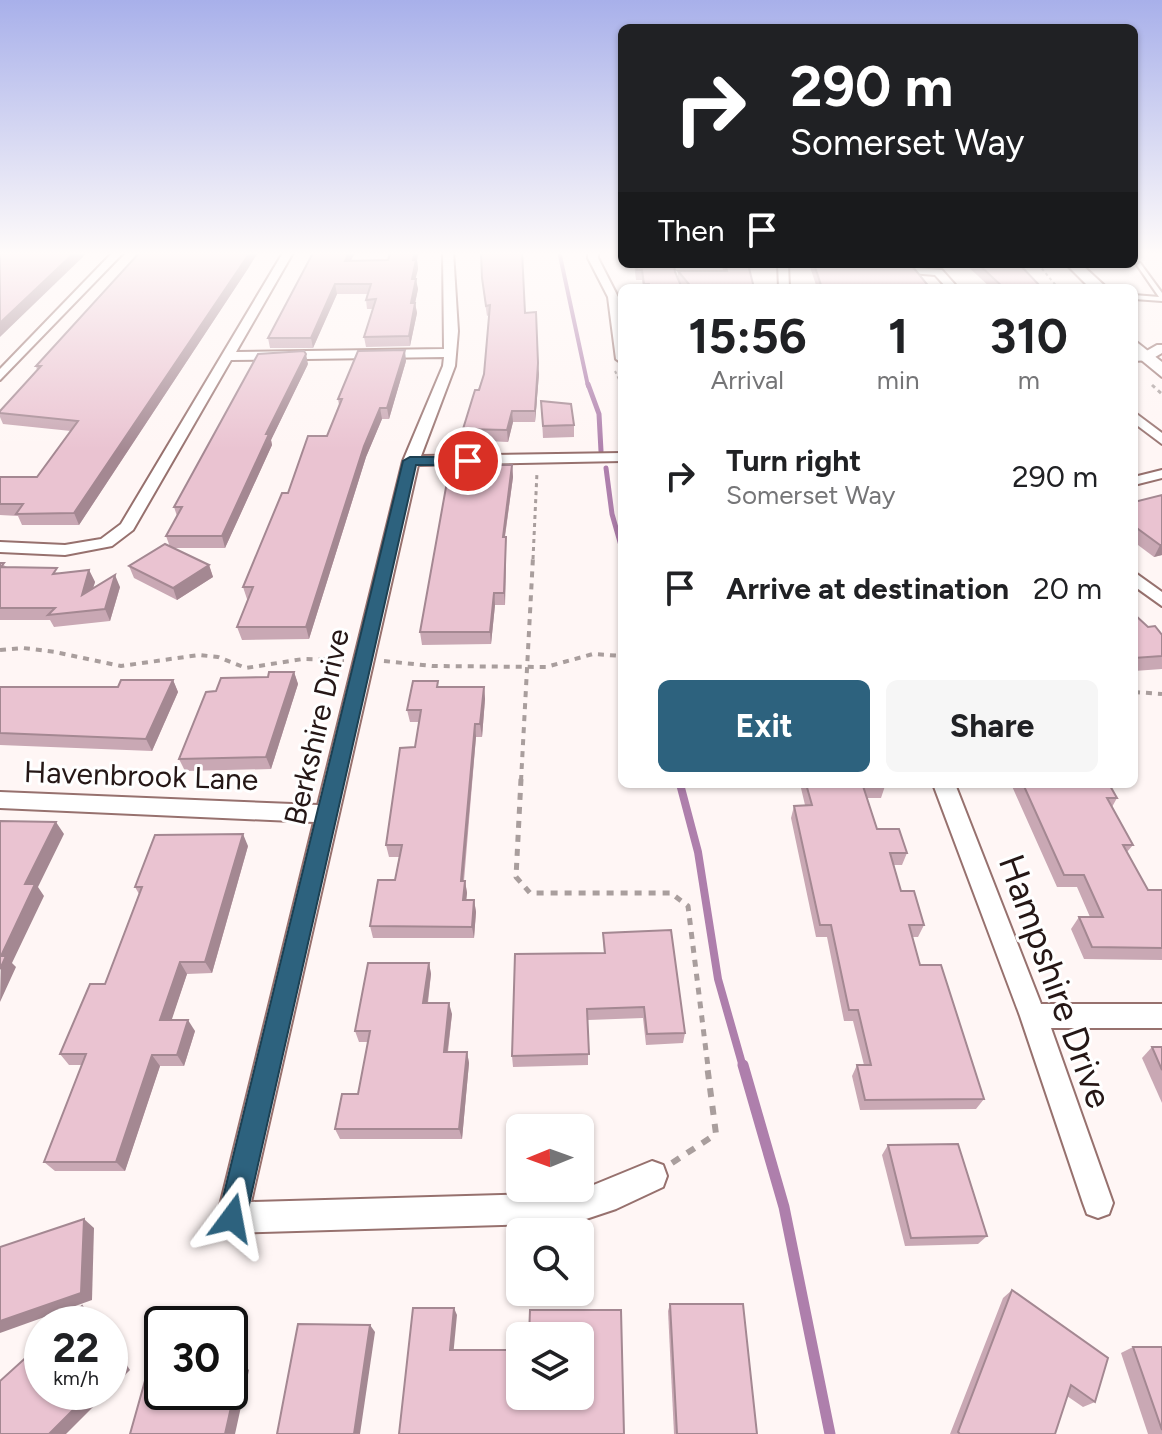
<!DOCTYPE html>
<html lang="en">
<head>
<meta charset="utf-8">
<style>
  :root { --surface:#fff; --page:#f6f6f6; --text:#202124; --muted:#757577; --accent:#2d627e }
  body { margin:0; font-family:Figtree,sans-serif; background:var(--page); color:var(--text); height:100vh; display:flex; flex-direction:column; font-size:30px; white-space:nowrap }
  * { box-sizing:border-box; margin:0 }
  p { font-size:26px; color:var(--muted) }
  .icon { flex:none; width:44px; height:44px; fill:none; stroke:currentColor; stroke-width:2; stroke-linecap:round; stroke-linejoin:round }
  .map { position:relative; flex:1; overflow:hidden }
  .details { position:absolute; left:618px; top:284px; width:520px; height:504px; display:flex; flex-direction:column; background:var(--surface); border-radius:12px; box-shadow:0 2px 6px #0004 }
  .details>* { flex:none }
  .banner { position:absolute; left:618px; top:24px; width:520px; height:244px; border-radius:12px; box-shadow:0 2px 6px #0004; background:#202124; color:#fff; overflow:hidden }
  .needle { width:52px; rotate:269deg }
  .controls { position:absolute; left:506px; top:1114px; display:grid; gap:16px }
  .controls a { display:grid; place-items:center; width:88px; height:88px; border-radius:12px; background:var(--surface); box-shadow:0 2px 6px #0004; font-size:40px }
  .speed { position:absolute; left:24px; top:1306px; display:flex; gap:16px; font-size:40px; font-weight:700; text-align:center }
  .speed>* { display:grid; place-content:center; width:104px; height:104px; border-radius:50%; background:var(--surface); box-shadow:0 2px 6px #0004; line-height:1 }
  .speed small { font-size:20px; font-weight:400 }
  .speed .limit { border:4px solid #111; border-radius:12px; background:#fff; color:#111 }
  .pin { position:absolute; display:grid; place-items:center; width:68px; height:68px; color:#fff; margin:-34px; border:4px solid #fff; border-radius:50%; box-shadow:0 2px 8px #0007 }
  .me { position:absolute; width:88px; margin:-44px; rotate:13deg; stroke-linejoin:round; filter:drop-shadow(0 0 6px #0008) }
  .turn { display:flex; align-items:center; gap:28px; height:168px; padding:0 40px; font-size:36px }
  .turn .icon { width:104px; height:104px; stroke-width:2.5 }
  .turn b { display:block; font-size:56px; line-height:68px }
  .then { display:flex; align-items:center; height:76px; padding:0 40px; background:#0003; gap:16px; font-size:30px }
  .eta { display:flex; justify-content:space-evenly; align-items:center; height:136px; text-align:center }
  .eta b { font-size:48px; font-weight:700; line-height:56px }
  .action { display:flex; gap:16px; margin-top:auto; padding:16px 40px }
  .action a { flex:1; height:92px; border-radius:12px; background:var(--accent); color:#fff; font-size:32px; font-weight:700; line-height:92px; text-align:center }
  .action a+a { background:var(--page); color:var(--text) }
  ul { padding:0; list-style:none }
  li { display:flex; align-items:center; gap:24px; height:112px; padding:0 40px }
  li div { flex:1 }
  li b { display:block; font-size:30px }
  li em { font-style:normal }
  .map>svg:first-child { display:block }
</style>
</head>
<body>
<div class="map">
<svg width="1162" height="1434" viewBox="0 0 1162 1434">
  <rect width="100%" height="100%" fill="#fff6f5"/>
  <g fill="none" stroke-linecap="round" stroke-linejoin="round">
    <path stroke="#ae7fac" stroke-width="4" d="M559 251 588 386"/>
    <g stroke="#ae7fac" stroke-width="5">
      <path d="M588 384 599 414 601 451"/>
      <path d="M606 468 612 514 622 549"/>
    </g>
    <path stroke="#ae7fac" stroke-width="8" d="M680 784 698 852 718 979 743 1067"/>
    <path stroke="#ae7fac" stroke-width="11" d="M743 1065 784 1207 830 1434"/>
    <defs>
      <path id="lane" d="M1140 263 1162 293V301L1134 299V295L1159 297 1137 265Z"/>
      <g id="street">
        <path d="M114 251H125L0 380V369Z"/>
        <path d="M284 251H294L236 352 444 349 443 251H453L458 331 455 366 421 456 622 453V461L418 465 251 1202 574 1193 652 1161 663 1165 667 1176 663 1187 616 1209 574 1223 232 1233 221 1229 217 1218 314 822 0 808V792L318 805 403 461 443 366 444 357 231 360 133 530 112 546 65 555 0 552V542L65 545 101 539 121 524Z"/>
        <path d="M588 251H598V258L618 297 622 363 616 359 608 297 588 258Z"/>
        <path d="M778 264H788L789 288H779Z"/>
        <path d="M890 266 942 270 958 288H947L935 275 886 271V267Z"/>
        <path d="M1157 345H1162V353L1150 360 1134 361V353H1143Z"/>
        <path d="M1134 412 1162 433V444L1134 423Z"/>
        <path d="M1162 470V478L1134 485V477Z"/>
        <path d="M1134 572 1162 592V606L1134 586Z"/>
        <path d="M933 784H955L1041 1004H1162V1028H1051L1113 1203 1109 1214 1098 1218 1087 1214 1083 1203 1020 1016Z"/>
      </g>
      <g id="secondary">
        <path d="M1066 264H1081L1107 288H1090Z"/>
        <path d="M1134 340 1162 362V377L1134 354Z"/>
      </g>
    </defs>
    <use href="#lane" stroke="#97716e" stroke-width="4"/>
    <use href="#street" stroke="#97716e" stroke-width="4"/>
    <use href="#secondary" stroke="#97716e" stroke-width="4"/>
    <g stroke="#a99e9d" stroke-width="2" stroke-dasharray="3 3" stroke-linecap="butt">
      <path d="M1038 264 1058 288"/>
      <path d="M615 371 622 386"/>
    </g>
    <g stroke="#a99e9d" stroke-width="3" stroke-dasharray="4 4" stroke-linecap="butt">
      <path d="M1152 385 1162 394"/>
      <path d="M533 559 537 472"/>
    </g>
    <g stroke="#a99e9d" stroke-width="4" stroke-dasharray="6 6" stroke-linecap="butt">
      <path d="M0 650 23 648 55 652 121 666 199 655 218 657 246 668 303 659 344 660"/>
      <path d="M384 661 432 666 546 667 593 654 622 656"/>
      <path d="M1134 692 1162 694"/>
      <path d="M521 781 533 557"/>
    </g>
    <path stroke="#a99e9d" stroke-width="5" stroke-dasharray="7 7" stroke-linecap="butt" d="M521 779 516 877 530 893H671L688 906 708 1067"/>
    <path stroke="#a99e9d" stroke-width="6" stroke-dasharray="9 9" stroke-linecap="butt" d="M672 1163 716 1134 707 1065"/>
    <use href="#lane" fill="#fff" fill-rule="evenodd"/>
    <use href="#street" fill="#fff" fill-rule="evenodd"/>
    <use href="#secondary" fill="#fff" fill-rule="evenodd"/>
  </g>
  <g fill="#c9a8b4">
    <path d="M481 251 525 313 539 374 535 422H513L508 442 464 440 463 429 484 374 489 315 487 316 483 288Z"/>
    <path d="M351 260H417L418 269 415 279 418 289 415 303 417 313 410 346 366 347 364 337 373 309H367L366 300 367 294H337L313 348H270L268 338Z"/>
    <path d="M634 264H674L675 272 678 278V271H723L722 264H748L754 288H684L681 284 682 288H643L642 280H636Z"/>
    <path d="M809 264H873L930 288H817Z"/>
    <path d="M965 264H1019L1042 288H991Z"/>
    <path d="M249 267 79 525H22L18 516 0 515V477H37L71 431 3 424 0 417V413L37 370 36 366Z"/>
    <path d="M406 361 389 419H382L366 457 309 639 242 640 237 627 248 599H247L243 587 288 493 327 436 339 405 338 399Z"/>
    <path d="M308 364 271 440 272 445 225 548H173L209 565 213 577 177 600 134 578 129 566 170 547 166 536 177 516 174 507Z"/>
    <path d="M541 401 574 425V437L543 438Z"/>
    <path d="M512 465 513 477 505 537 506 549 505 605H495L491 644 422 645 420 632Z"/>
    <path d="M1162 495V555L1154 557 1134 542V502Z"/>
    <path d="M0 563 7 567 60 573 89 570 95 582 93 588 120 587 110 621 54 627 50 620H0Z"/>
    <path d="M1134 614 1148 627 1162 635V669L1134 671Z"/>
    <path d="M294 672 298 684 271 769 185 771 179 759 216 691 268 677Z"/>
    <path d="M173 680 178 692 152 751 0 745V687H118Z"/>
    <path d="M439 687H484L485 699 482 737H476L464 881H465L467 893 466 900H474L476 912 474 938H373L370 926 395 880 399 857H389L386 845 415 747 419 722H410L407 710Z"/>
    <path d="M800 784H885V786L881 798H867L877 829 907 853 902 865H894L901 891 924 925 918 937H912L920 965 984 1099 976 1109 860 1110 852 1076 857 1065H864L853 1021H844L827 937H816L791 818 794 806 805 805Z"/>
    <path d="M1011 784H1109L1117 798 1112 807 1133 845 1127 852 1148 890H1162V960L1084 959 1071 929 1079 917H1090L1077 887H1057Z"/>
    <path d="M248 846 212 973 187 974 171 1020 195 1031 184 1066H160L125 1171H55L44 1162 82 1065H69L60 1054 105 984 139 894 135 887Z"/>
    <path d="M603 933 685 1033 683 1043 646 1045 643 1018 588 1020V1065L513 1067 512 1056 604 953Z"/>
    <path d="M429 963 431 974 428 1003 452 1014 448 1052H467L469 1063 462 1139H340L335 1129 358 1094 368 1042H359L355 1031Z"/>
    <path d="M1152 1047H1162V1103L1142 1058Z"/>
    <path d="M888 1145 987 1236 978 1244 905 1246 882 1155Z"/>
    <path d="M1012 1290 1095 1402 1083 1407 1067 1396 1055 1434H950L1003 1298Z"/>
    <path d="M670 1304 757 1434H674L668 1311Z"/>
    <path d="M1133 1347H1162V1434H1148L1121 1353Z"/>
  </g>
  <g fill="#a48892">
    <path d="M76 251H89L0 337V323Z"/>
    <path d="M251 251H259L249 267 79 525 74 513Z"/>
    <path d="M350 251H356L346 270 345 261Z"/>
    <path d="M415 251H419L417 260 418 269 413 289 412 279 413 260Z"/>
    <path d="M416 279 418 289 413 313 411 303Z"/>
    <path d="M335 284 337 294 313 348 311 338Z"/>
    <path d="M415 303 417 313 410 346 409 336Z"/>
    <path d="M405 350 406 361 389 419 387 408Z"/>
    <path d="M306 354 308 364 271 440 272 445 225 548 222 536 266 434Z"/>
    <path d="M538 363 539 374 535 422V411Z"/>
    <path d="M380 408 382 419 366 457 309 639 306 627 364 446Z"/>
    <path d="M512 411 513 422 508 442 507 430Z"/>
    <path d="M512 465 513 477 503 549V537Z"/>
    <path d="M506 537V549L505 605 504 593Z"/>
    <path d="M1160 545H1162V555L1154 557Z"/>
    <path d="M209 565 213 577 177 600 173 588Z"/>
    <path d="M89 570 95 582 87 607 82 595Z"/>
    <path d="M115 575 120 587 110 621 105 609Z"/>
    <path d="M494 593 495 605 491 644 490 632Z"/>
    <path d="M294 672 298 684 271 769 266 757Z"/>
    <path d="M173 680 178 692 152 751 146 739Z"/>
    <path d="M484 687 485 699 482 737 480 724Z"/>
    <path d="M475 724 476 737 462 892 461 881Z"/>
    <path d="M56 822 64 834 38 887 44 896 12 963 16 967 0 1002 1 956 25 884Z"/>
    <path d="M243 834 248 846 212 973 205 962Z"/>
    <path d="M465 881 467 893 465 912 463 900Z"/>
    <path d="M474 900 476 912 474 938 472 927Z"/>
    <path d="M180 962 187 974 168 1031 160 1020Z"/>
    <path d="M429 963 431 974 426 1014 423 1003Z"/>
    <path d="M449 1003 452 1014 446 1063 444 1052Z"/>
    <path d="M188 1020 195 1031 184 1066 177 1055Z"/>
    <path d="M467 1052 469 1063 462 1139 459 1129Z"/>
    <path d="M152 1055 160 1066 125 1171 116 1162Z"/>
    <path d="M84 1219 94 1228 92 1300 0 1333V1321Z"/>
    <path d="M82 1306 93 1313 100 1324H94Z"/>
    <path d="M454 1308 457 1315 453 1357 450 1350Z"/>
    <path d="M370 1325 375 1332 360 1434H354Z"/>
    <path d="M110 1339 130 1370 110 1390Z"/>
    <path d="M241 1363 249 1370 235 1434H225Z"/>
    <path d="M91 1392H108L66 1434H49Z"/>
  </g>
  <g fill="#eac3d1" stroke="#a48892" stroke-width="2">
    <path d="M0 251H76L0 323Z"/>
    <path d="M141 251H251L74 513 16 514 23 504H0V477H37L78 421 0 413V411L41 366H36Z"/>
    <path d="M314 251H350L345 261 388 260 391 251H415L413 260H416L412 279H416L411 303H415L409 336 364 337 376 299 366 300 371 284H335L311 338H268Z"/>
    <path d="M481 251H522L525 313 536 312 538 363 535 411H512L507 430 463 429 475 390H479L484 374 490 305 486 306 482 278Z"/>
    <path d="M636 264H674L675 272 682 288H650L649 284H644L642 270H637Z"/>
    <path d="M725 264H748L754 288H692L678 271H727Z"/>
    <path d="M814 264H873L913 267 930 288H822Z"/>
    <path d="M978 264H1019L1042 288H1004Z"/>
    <path d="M405 350 387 408H380L364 446 306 627H237L253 587H243L282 493H288L308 436H327L342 399H338L358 351Z"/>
    <path d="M304 351 306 354 266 434H269L222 536H166L182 507H174L258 354Z"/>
    <path d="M541 401 571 404 574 425 543 426Z"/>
    <path d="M450 465H512L503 537H506L504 593H494L490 632H420Z"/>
    <path d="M1162 495V545H1160L1134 526V502Z"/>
    <path d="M165 544 209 565 173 588 129 566Z"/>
    <path d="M0 563H4L1 567 57 568 53 574 89 570 82 595 115 575 105 609 48 615 55 608H0Z"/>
    <path d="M1134 614 1148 627 1155 626 1162 635V656L1134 658Z"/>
    <path d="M269 672H294L266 757 179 759 206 692 216 691 221 678 268 677Z"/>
    <path d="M121 680H173L146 739 0 733V687H118Z"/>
    <path d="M413 681H438L437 687H484L480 724H475L461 881H465L463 900H474L472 927 370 926 378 880H395L402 845H386L400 748 415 747 421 710H407Z"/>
    <path d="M806 784H885V786H863L877 829H899L907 853H890L901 891H914L924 925H909L920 965H941L984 1099 865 1100 857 1065H871L858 1010H849L831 925H820L794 806 812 805Z"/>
    <path d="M1023 784H1109L1117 798H1107L1133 845H1123L1148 890H1162V948L1092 947 1079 917H1103L1084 875H1064Z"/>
    <path d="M0 821 56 822 25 884H35L1 956H6L0 969Z"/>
    <path d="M243 834 205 962H180L160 1020H188L177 1055H152L116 1162H44L86 1054H60L90 984H105L142 887H135L155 835Z"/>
    <path d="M671 930 685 1033 647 1034 644 1007 587 1009 589 1054 512 1056 515 954 605 953 603 933Z"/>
    <path d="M368 963H429L423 1003H449L444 1052H467L459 1129H335L342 1094H358L370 1031H355Z"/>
    <path d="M1152 1047H1162V1070Z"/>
    <path d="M958 1144 987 1236 911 1238 888 1145Z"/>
    <path d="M84 1219 81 1293 0 1321V1247Z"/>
    <path d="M1012 1290 1108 1358 1095 1402 1071 1385 1055 1434H960L958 1432Z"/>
    <path d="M670 1304H743L757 1434H677Z"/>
    <path d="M82 1306 94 1324H62Z"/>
    <path d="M413 1308H454L450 1350H520V1396H580V1336H529L530 1310H621L624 1434H399Z"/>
    <path d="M298 1324 370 1325 354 1434H277Z"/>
    <path d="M42 1343V1392H91L49 1434H0V1381Z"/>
    <path d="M1133 1347H1162V1430Z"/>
    <path d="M110 1348 120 1363 110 1373Z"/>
    <path d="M150 1363H162V1392H230V1363H241L225 1434H130Z"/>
  </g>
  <linearGradient id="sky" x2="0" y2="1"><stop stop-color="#a8b0ea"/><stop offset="0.56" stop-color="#fffbfa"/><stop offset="1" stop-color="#fffbfa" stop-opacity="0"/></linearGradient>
  <rect width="1162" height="452" fill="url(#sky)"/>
  <path fill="#2d627e" stroke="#1d4052" stroke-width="2" d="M410 457H468L475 461 468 465H416L246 1218 242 1228 232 1232 223 1228 218 1218 403 461Z"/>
  <g text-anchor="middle" stroke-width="6" stroke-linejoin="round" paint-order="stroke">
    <g font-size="30" fill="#251716" stroke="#fff">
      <text transform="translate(317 727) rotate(-77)" y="10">Berkshire Drive</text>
      <text transform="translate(141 776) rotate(2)" y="10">Havenbrook Lane</text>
    </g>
    <g font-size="36" fill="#251716" stroke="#fff">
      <text transform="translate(1056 981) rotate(70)" y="13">Hampshire Drive</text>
    </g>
  </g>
</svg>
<div class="controls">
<a><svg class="needle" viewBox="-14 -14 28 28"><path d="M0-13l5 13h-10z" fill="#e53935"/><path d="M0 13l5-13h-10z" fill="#757577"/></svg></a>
<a><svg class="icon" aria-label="search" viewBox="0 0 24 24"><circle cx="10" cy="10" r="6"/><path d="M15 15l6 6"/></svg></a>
<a><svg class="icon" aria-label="layers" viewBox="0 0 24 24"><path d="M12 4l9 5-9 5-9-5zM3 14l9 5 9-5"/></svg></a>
</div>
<div class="speed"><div>22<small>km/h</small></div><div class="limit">30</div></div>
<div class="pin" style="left:468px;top:461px;background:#d93025"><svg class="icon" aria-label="arrive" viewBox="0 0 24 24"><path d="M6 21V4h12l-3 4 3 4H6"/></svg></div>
<svg class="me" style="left:232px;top:1218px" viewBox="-20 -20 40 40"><path d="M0-17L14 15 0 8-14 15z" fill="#2d627e" stroke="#fff" stroke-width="4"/></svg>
<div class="banner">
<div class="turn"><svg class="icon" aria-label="right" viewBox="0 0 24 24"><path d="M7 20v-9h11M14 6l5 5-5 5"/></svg><div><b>290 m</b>Somerset Way</div></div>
<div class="then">Then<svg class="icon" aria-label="arrive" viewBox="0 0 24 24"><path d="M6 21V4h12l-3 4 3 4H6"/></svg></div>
</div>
<section class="details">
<div class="eta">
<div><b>15:56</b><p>Arrival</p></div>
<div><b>1</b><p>min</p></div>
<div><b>310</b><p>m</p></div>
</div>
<ul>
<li><svg class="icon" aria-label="right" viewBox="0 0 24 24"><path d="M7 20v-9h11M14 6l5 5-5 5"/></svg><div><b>Turn right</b><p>Somerset Way</p></div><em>290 m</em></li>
<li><svg class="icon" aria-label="arrive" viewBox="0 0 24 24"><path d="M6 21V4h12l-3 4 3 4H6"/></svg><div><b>Arrive at destination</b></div><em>20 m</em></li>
</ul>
<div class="action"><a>Exit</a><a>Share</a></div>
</section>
</div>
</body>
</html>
